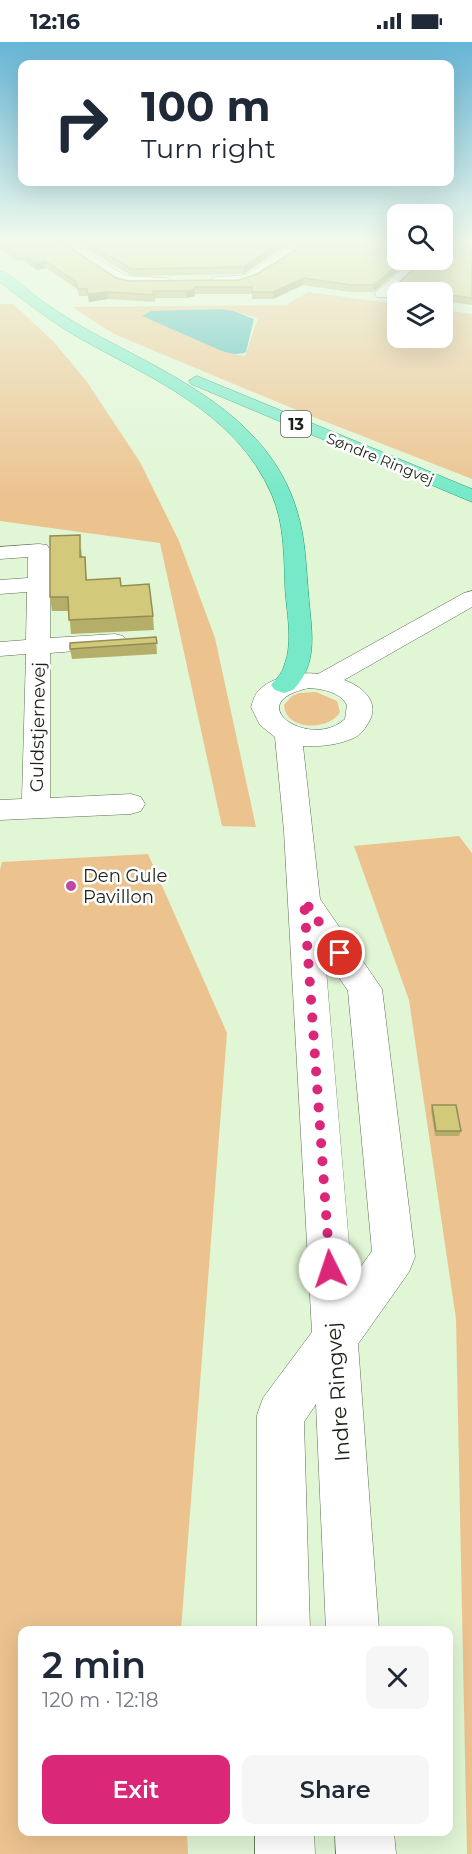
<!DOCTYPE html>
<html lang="en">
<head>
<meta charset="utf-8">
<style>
  :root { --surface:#fff; --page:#f6f6f7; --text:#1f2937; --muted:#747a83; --accent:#db2777 }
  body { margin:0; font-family:Montserrat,sans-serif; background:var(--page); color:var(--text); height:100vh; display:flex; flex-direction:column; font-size:22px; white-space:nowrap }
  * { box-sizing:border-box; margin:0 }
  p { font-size:20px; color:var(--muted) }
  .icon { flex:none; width:33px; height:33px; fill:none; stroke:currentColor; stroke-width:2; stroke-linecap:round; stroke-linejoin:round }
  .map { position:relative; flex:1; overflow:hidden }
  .side { position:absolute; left:18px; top:1584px; width:435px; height:210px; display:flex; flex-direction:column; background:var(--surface); border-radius:12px; box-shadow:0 6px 24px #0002 }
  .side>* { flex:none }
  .top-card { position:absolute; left:18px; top:18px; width:436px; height:126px; border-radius:12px; box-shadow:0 6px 24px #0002; background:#fff; color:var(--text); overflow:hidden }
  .fabs { position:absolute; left:387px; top:162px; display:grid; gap:12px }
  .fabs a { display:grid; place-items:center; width:66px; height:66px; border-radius:12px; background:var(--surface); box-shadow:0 6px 24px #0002; font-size:30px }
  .pin { position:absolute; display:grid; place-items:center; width:51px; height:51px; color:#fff; margin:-26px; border:3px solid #fff; border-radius:50%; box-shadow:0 2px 6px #0007 }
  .me { position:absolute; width:66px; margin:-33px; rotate:356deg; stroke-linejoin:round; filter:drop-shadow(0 0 4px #0008) }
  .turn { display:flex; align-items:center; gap:21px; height:126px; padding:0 24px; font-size:27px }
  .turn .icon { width:78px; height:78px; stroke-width:2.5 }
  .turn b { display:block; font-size:42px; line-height:51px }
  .round { display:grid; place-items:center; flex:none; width:63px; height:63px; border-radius:12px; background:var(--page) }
  .summary { display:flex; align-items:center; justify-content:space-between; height:102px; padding:0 24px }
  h1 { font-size:36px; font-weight:600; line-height:45px }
  .primary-button { display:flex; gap:12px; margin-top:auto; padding:12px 24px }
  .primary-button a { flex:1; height:69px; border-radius:12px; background:var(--accent); color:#fff; font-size:24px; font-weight:600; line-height:69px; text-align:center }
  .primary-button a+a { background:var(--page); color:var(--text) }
  .status { display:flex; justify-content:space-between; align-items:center; height:42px; padding:0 30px; background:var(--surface); direction:ltr }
  .status svg { height:16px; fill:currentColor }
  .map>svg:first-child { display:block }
</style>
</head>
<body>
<div class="status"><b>12:16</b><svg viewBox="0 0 49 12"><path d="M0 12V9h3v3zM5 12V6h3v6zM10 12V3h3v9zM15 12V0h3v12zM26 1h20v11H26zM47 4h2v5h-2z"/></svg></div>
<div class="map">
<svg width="472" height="1812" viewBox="0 0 472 1812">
  <rect width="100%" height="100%" fill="#e0f6d5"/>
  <g fill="#ecc38f" fill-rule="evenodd">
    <path d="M308 250 397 262 398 296H442L443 268 472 272V437L306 372 114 292 72 265 286 263ZM200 267 234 269 258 276 245 314 234 312Z"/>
    <path d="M0 262H13L54 300 87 340 140 420 179 499 215 596 256 785 222 784 160 501 0 479Z"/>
    <path d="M316 650 337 659 340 670C330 689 285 689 284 663L292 654 299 651Z"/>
    <path d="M459 794 472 811V1812H467L456 1277 409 958 354 804Z"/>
    <path d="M148 812 227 991 181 1588H22V1790H187L188 1812H0V828L2 820Z"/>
  </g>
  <path fill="#44b7ba" d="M220 267 234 269 254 277 246 310C237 314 230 311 222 309L142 274 151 269Z"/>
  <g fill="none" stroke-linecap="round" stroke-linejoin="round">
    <defs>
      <g id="minor">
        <path d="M53 199H68L126 234 166 236 173 240 166 244 118 241Z"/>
        <path d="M295 199H307C298 213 269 232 254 239 245 244 215 246 208 239L215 235 246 233Z"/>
        <path d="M413 218H426L387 255H377L375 252 377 249Z"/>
        <path d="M39 502 47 503 50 508V596L115 592 123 594 127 599 123 604 115 606 50 611V756L131 752 141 755 145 762 141 769 131 772 0 778V758L22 757 26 612 0 614V600L26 598 27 550 0 552V538L28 536V515L0 517V505Z"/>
        <path d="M472 549V565L344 638C364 645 382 662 367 683 364 688 360 693 354 696 338 703 320 705 303 704L320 857 382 947 415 1215 409 1230 358 1302 379 1588H326L316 1362 304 1380 310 1588H257V1373L263 1356 312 1290 284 789 275 695 260 683 251 665C253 659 255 652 259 648 272 635 300 629 318 632L464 551ZM309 646C323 647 340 650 347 663L345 677C311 709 238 661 309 646ZM325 914 348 949 372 1209 352 1237Z"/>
        <path d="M255 1790H314L315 1812H255Z"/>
        <path d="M335 1790H394L396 1812H336Z"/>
      </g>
      <g id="major">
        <path d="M0 229C12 232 23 245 33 252 50 265 68 277 86 287 167 332 268 371 297 469 306 498 306 528 309 559 312 592 318 622 293 648L284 651 275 648 271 643C276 637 282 632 284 624 294 599 286 569 285 543 284 513 284 481 272 453 235 368 149 336 74 293 48 277 24 259 0 240Z"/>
        <path d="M197 334 472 447V460L191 342 189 339Z"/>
      </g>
    </defs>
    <use href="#minor" stroke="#5d7054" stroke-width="1"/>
    <use href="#major" stroke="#1c9b73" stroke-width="1"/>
    <use href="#minor" fill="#fff" fill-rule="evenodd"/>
    <use href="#major" fill="#77e9c8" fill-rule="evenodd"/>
  </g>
  <g fill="#b5ae69">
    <path d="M0 199 129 239 239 238 398 199 374 250H350L303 243 273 257H252V252H195V254L187 256H155V260L108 257 89 260 88 254H79L77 247 46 226 36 228 23 218 17 219 0 206Z"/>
    <path d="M73 199H291L244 232 132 234Z"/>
    <path d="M472 202V263L442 259V250H398V253H393V246Z"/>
    <path d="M81 506 82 515 86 529 87 538 121 544 153 574 154 588 71 592 69 569H52L50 555Z"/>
    <path d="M156 595 157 612 72 617 70 607Z"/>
    <path d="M432 1063 461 1089 459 1094H435L431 1068Z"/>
  </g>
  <g fill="#938d55">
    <path d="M281 199H291L244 232V225Z"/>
    <path d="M403 218H410L374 250V243Z"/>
    <path d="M45 219 46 226 36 228 35 221Z"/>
    <path d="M304 236 303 243 273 257V250Z"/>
    <path d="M194 247 195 254 187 256V249Z"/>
    <path d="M107 250 108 257 89 260 88 252Z"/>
  </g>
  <g fill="#d2ca7a" stroke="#938d55" stroke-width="1.5">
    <path d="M0 199H60L116 236 129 239 239 238 257 232 296 208 304 199H398V218H403L374 243H351L304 236 273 250H252V245H195L194 247 187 249H153L154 253 107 250 88 252 87 247H78L76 240 45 219 35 221 22 212H16Z"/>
    <path d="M84 199H281L244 225 131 227Z"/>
    <path d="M442 199 472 202V256L442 252V250H432L393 246 423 218H442Z"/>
    <path d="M80 493V515H85L86 538 120 536 121 544 149 542 153 574 69 578 68 555H50V494Z"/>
    <path d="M156 595 157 601 70 607V601Z"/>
    <path d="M432 1063H456L461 1089H436Z"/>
  </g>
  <linearGradient id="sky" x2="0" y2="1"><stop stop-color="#66b5d6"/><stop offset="0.44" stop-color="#f1fbec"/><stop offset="1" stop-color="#f1fbec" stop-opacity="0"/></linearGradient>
  <rect width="472" height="453" fill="url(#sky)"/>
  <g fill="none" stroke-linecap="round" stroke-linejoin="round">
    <path stroke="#db2777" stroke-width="10" stroke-dasharray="0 18" d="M330 1227 304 858 340 911"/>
  </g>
  <circle fill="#be49a1" stroke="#fff" stroke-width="2" cx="71" cy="844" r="6"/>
  <g text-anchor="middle" stroke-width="5" stroke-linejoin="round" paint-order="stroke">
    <g font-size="15" fill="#1b2317" stroke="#fff">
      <text transform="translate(380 417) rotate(22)" y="5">Søndre Ringvej</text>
    </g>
    <rect fill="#fff" stroke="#5f655d" stroke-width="1.5" x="281" y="369" width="30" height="26" rx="4.5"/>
    <g font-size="16" font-weight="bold" fill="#1b2317">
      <text x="296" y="388">13</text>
    </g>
    <g font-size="18" fill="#1b2317" stroke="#fff">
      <text transform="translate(38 685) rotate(-89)" y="6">Guldstjernevej</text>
    </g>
    <g font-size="18" fill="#1b2317" stroke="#fff" text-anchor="start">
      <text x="83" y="840">Den Gule<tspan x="83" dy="21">Pavillon</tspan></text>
    </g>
    <g font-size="21" fill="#1b2317" stroke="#fff">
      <text transform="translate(338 1350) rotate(-94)" y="7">Indre Ringvej</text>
    </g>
  </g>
</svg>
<div class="fabs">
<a><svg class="icon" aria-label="search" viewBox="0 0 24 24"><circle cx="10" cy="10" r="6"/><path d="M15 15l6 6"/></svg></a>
<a><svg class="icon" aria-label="layers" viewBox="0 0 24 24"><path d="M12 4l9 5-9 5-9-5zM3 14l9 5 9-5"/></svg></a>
</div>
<div class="pin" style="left:340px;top:911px;background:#d93025"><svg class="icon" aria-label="arrive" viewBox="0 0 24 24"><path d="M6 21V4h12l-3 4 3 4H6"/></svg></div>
<svg class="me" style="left:330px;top:1227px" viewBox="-20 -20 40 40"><circle r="19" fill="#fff"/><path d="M0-13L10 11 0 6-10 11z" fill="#db2777"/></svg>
<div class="top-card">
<div class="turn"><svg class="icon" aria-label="right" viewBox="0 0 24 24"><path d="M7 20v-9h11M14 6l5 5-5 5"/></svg><div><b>100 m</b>Turn right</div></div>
</div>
<section class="side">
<div class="summary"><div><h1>2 min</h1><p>120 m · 12:18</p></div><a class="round"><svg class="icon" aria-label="close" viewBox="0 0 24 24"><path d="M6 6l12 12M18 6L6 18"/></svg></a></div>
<div class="primary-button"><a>Exit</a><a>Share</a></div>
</section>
</div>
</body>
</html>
